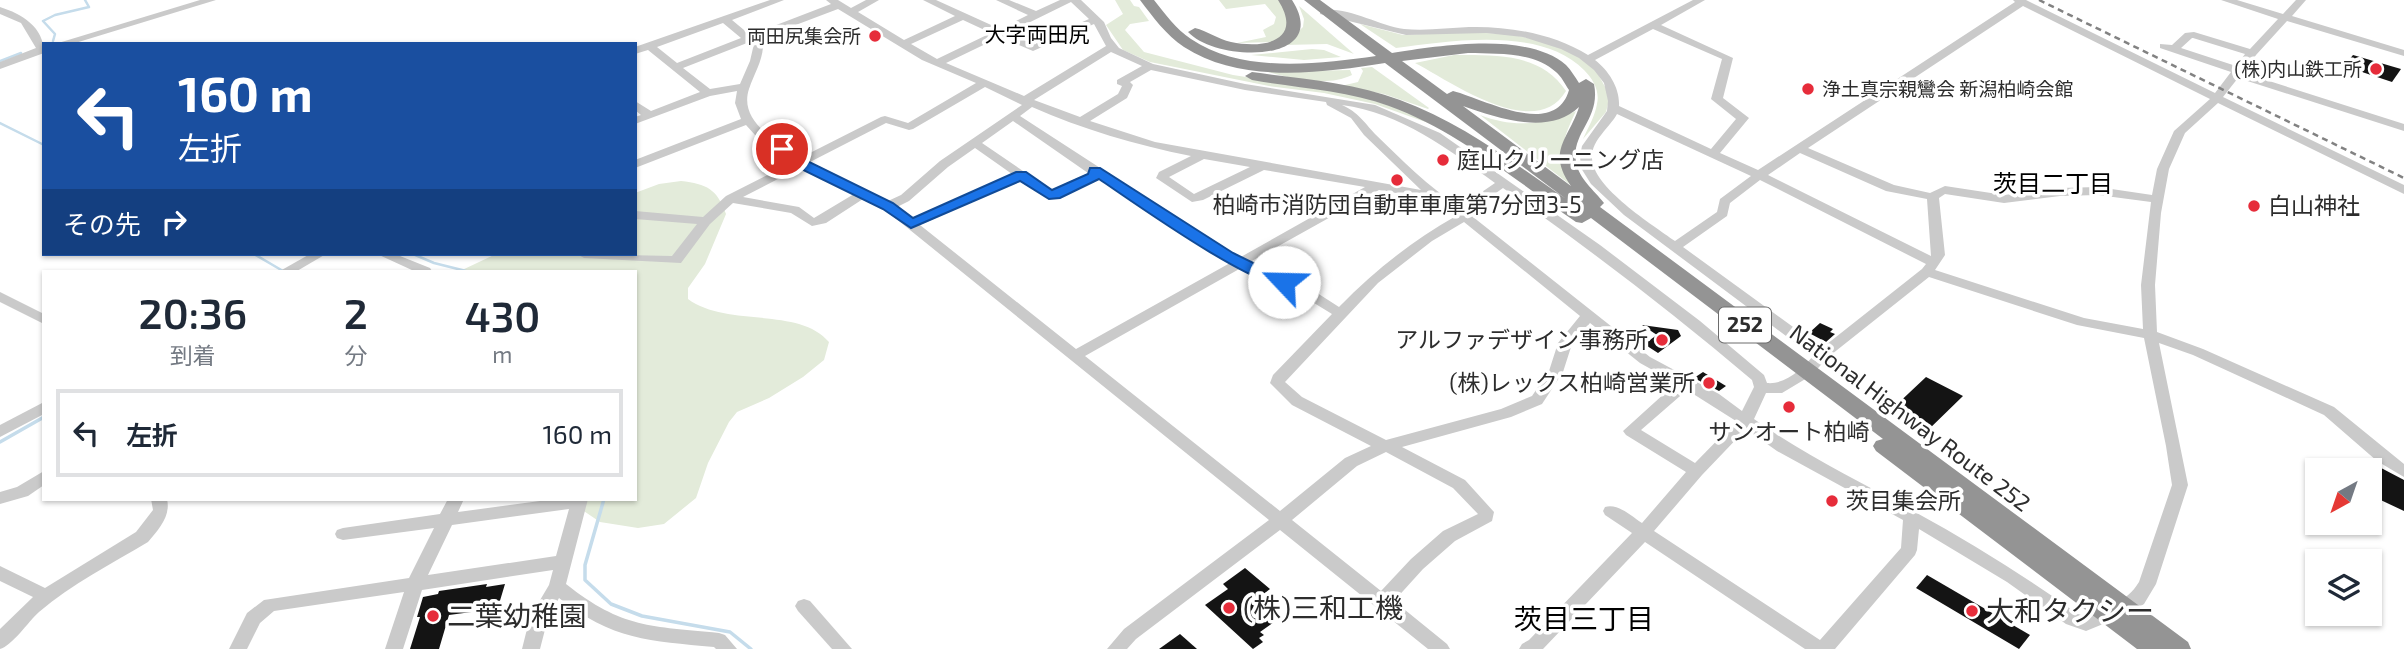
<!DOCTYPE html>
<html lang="ja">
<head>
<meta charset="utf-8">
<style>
  :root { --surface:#fff; --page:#f2f2f3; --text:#1f2937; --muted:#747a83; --line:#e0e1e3 }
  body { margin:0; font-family:"Exo 2","Noto Sans JP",sans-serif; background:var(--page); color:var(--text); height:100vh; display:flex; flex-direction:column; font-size:26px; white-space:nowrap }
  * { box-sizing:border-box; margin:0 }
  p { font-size:23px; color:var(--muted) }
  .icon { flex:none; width:38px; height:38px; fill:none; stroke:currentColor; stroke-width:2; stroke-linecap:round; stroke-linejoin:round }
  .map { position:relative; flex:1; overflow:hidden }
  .sheet { position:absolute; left:42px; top:270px; width:595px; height:231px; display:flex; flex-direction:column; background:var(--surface); border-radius:0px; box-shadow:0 2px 5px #0004 }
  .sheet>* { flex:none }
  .top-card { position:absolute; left:42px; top:42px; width:595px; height:214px; border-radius:0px; box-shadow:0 2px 5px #0004; background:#1a4fa0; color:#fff; overflow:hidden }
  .needle { width:46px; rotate:220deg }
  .buttons { position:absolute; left:2305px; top:458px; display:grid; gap:14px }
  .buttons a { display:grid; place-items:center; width:77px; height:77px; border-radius:0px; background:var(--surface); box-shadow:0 2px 5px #0004; font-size:35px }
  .pin { position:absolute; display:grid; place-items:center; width:60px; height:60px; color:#fff; margin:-30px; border:4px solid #fff; border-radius:50%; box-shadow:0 2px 7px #0007 }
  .me { position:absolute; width:77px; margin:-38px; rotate:294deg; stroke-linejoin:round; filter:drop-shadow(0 0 5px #0008) }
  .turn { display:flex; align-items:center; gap:24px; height:147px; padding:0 21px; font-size:32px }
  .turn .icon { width:91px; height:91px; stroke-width:2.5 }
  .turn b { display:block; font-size:49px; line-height:60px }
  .then { display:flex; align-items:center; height:66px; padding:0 21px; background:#0003; gap:14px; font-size:26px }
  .eta { display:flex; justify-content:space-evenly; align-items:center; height:119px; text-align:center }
  .eta b { font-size:42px; font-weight:600; line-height:49px }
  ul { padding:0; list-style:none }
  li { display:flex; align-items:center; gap:21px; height:88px; margin:0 14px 10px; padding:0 7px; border:4px solid var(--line); border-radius:0px }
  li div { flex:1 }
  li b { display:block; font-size:26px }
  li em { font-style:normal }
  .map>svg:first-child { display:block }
</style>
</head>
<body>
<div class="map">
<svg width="2404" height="649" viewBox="0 0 2404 649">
  <rect width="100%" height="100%" fill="#fff"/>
  <g fill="#e3ebda">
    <path d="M1115 0H1130L1134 6 1139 7 1149 21 1130 24 1125 30 1144 52 1233 75 1354 94 1402 110 1431 124 1375 104 1324 93 1269 86 1150 62 1123 50 1106 25 1123 14Z"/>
    <path d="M1219 0H1281L1287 6V33L1272 42 1237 43 1266 37 1263 30 1274 24 1276 17 1265 4 1226 9Z"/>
    <path d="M1299 6 1354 54 1327 44 1284 45 1303 27 1304 19Z"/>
    <path d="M1360 24 1403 35 1461 32 1509 34 1557 44 1592 63 1610 96 1606 112 1583 139C1588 128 1595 116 1597 104 1600 91 1593 79 1584 70 1541 26 1450 41 1396 48Z"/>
    <path d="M1312 49 1324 50 1341 57 1304 60 1251 55Z"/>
    <path d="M1454 55C1496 55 1541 53 1566 91 1535 143 1450 81 1415 63Z"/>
    <path d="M1372 67 1429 108 1428 109 1384 94 1341 86 1358 82 1363 71 1361 68Z"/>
    <path d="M1253 68 1306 71 1350 70 1352 75C1323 89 1283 76 1253 68Z"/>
    <path d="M1576 111C1558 149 1560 153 1577 190L1480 115C1513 128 1543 125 1576 111Z"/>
    <path d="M681 181C707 184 717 189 726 214L705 264 688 288V299C727 328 799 306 829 342L824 360 803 377 769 398 737 412 729 422 708 463 696 498 664 524 638 528 600 522 566 499H635V271H460L496 254H635V193L659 184Z"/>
  </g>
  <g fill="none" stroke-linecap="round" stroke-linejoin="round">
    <g stroke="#c5dceb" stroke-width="2.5">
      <path d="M53 41 55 34 43 21 55 15 89 7 85 0"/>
      <path d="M0 61 21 53"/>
      <path d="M0 123 44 145"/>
      <path d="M254 254 283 271"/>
      <path d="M413 254 434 263 466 271"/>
    </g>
    <g stroke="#c5dceb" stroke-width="3.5">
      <path d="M0 442 44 417"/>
      <path d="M604 499 585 565V580L611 604 642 616 730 632 751 649"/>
    </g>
  </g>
  <g fill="#141414">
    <path d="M2353 55 2401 69 2392 82 2344 66Z"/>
    <path d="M1820 323 1833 329 1830 332 1835 334 1826 342 1809 333Z"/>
    <path d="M1642 325 1678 330 1681 336 1658 353 1644 344 1657 335Z"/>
    <path d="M1703 372 1726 386 1719 391 1694 378Z"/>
    <path d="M1926 377 1963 396 1925 433 1892 414 1896 411 1892 409Z"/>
    <path d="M2364 459 2404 480V511L2370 495V471H2356Z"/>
    <path d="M1245 568 1270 589 1252 603 1274 622 1260 632 1264 635 1259 638 1263 642 1253 649 1205 605 1228 589 1223 584Z"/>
    <path d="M1927 575 2030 635 2019 649 1916 588Z"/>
    <path d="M487 584 486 587 505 584 499 604 480 607 479 611 449 615 439 649H410L420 617H417L423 597 438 594 439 591Z"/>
    <path d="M1180 634 1197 649H1159Z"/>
  </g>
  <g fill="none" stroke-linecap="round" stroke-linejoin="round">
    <g fill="#cacaca" fill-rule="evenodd">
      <path d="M200 0H216L72 44H55Z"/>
      <path d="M770 0H784L732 20 750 35 831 4 826 0H838L851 8 866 0H879L858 12 904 40 955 16 923 0H936L1000 29 1028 15 996 0H1009L1036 11 1060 0H1081L1104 22 1111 38 1119 48 1153 64 1245 84 1375 105 1440 133 1600 245 1700 321 1764 375 1767 383C1785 385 1803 368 1813 356L1624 215 1591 184 1581 168 1580 156 1582 146 1607 111 1608 101 1604 83 1594 70 1579 58 1561 49 1523 37 1486 33 1406 35 1320 14V10C1348 6 1377 25 1404 29 1426 31 1448 28 1469 27 1510 26 1554 34 1588 55L1693 0H1705L1661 25 1733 58 1723 98 1749 118 1720 153 1758 170 2015 2 2013 0H2026L2215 93 2231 72 2160 48V44L2172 45 2185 33 2194 32 2250 49 2278 19 2221 0H2237L2283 14 2296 0H2306L2292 16 2404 50V56L2287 21 2256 55 2244 73 2404 124V131L2238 78 2223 97 2404 185V194L2218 103 2185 133 2169 169 2161 213 2155 285 2157 332 2203 349 2334 407 2404 464V477L2377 461 2324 415 2193 355 2159 343 2188 485 2156 584 2144 604 2130 613 2086 631 2066 624 2007 582 1919 529 1917 550 1915 555 1835 649H1805L1645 542 1543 649H1519L1522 644 1529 640 1632 533 1605 515 1603 511 1605 507C1618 503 1631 516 1642 523L1686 472 1626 435 1623 431 1676 383 1640 363 1590 323 1572 344 1563 372 1542 404 1511 417 1402 447 1465 480 1494 512 1492 521 1455 541 1423 569 1394 601 1447 644 1450 649H1428L1280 530 1136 639 1127 649H1107L1124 629 1269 520 884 209 863 199 826 223 812 226 791 213 733 203 710 224 681 263 584 258 577 254 672 256 697 224 635 219V211L703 217 726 196 793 162 755 135 746 125 635 168V160L741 119 735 103 737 91 710 96 635 124V117L641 115 635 110V101L651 111 700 92 648 50 635 54V47ZM1071 2 1089 19 1033 44 1008 33ZM2023 6 2210 99 2174 131 2157 169 2152 195 2098 187 2060 188 2004 195 1945 186 1930 193 1894 185 1808 148ZM838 9 922 60 976 83 908 123 885 116 881 117 802 157C779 143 738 122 749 89 754 74 762 62 763 47L756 40ZM963 20 991 33 937 59 911 44ZM723 23 741 38 677 63 657 47ZM1094 24 1106 46 1024 96 946 63 1000 37 1033 51ZM1653 29 1722 59 1711 99 1736 119 1711 149 1619 106C1620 88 1609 71 1595 60ZM2192 38H2193L2245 54 2236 66 2181 48ZM747 43 753 48 750 61 740 84 710 89 683 68ZM1111 52 1142 66 1117 80V84L1122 86 1118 94 1080 117 1034 100ZM1151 70 1245 90 1326 102 1327 105 1351 118 1364 135 1421 190 1155 142 1090 121 1127 98 1133 85 1130 82ZM985 87 1022 105 940 161 901 195 888 201 810 162 886 123 909 130 913 129ZM1342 105C1401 113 1448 149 1495 183L1460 207C1428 187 1402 160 1375 134 1363 121 1359 113 1342 105ZM1032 107C1082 129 1136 145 1191 156L1159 172 1156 178 1192 202 1203 200 1264 170 1365 187 1239 258 1020 116ZM1617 114 1751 176 1720 199 1717 212 1675 241C1653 225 1590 186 1592 156 1592 140 1610 127 1617 114ZM1013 121 1088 173 1051 190 982 143ZM975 148 1012 174 912 219 897 207 909 201 948 167ZM1800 153 1886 191 1927 199 1931 256 1768 175ZM1204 159 1250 167 1194 194 1169 177ZM801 167 854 194 814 218 799 207 743 197ZM1098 177 1230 263 1076 349 920 225 1020 180 1050 199ZM1760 180 1926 264 1922 269 1822 348 1683 247 1727 216 1730 203ZM1503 188C1589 249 1672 312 1752 380L1754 387 1742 411 1719 394 1650 357 1468 213ZM1379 190 1430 199 1456 216C1412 241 1374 271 1339 307L1311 289 1250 262ZM1945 194 2004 203 2060 196 2098 195 2151 202 2141 285 2143 329 2084 318 1935 270 1945 255 1939 198ZM1464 222 1580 316 1558 343 1549 371 1532 396 1501 409 1386 440 1302 397 1285 382 1378 283 1432 241ZM1241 268 1301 295 1332 314 1273 375 1270 383 1292 405 1371 446 1345 458 1280 511 1085 356ZM1929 277 2077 325 2144 338 2166 446 2172 485 2139 582C2127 602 2106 608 2085 616L2078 614C2026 577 1972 543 1915 512 1861 482 1804 455 1754 419L1766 393H1782L1812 375 1827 358ZM1687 390 1736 421 1695 463 1641 430ZM1746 429 1777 451 1903 520 1901 548 1820 640 1654 531 1702 475ZM1386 452 1453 488 1478 514 1443 531 1411 559 1381 591 1292 520 1357 466Z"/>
      <path d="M0 7C22 14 44 27 44 53L0 69V62L36 48 21 23 0 14Z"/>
      <path d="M310 254H326L297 271H280Z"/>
      <path d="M377 254H395L430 268 432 271H414Z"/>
      <path d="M0 292 44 314V324L0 302Z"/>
      <path d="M44 402V414L0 437V425Z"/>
      <path d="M44 471V485L28 496 0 504V492L17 487Z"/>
      <path d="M151 499H167C171 516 159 529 148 542 111 564 72 584 39 612 28 622 12 646 0 649V629L33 597 0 581V566L45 588 136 532 153 510Z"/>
      <path d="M448 499H464L458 512 555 499H588L566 584C623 629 651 626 719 633L725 635 737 649H716L714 647C650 641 612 640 559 598L548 618 540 649H522L530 617 549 585 553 570 422 590 403 649H385L404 592 274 611 260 623 247 649H229L247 613 264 600 409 578 434 528 343 540 337 538 335 534 337 530 343 528 440 514ZM569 509 556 556 428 575 452 525Z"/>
      <path d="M804 599 810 601 852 649H832L798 611 795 606 798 601Z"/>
    </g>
    <g fill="#949494" fill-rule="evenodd">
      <path d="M1140 0H1154C1165 14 1176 29 1191 39 1243 74 1318 64 1376 56L1304 0H1320L1392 53C1438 46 1527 31 1566 65 1571 70 1575 77 1579 83L1586 79 1594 84C1601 119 1571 132 1576 162 1579 179 1594 190 1604 203L1600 207 2188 642 2191 649H2137L1876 451 1873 446 1876 441 1883 439 1591 218 1582 223 1576 222C1516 181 1458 131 1389 106 1346 90 1297 88 1252 80L1245 76 1252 72C1301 79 1353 82 1400 100 1461 122 1514 163 1566 199L1385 63C1322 73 1241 84 1184 47 1166 35 1153 17 1140 0ZM1468 53C1496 54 1533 51 1556 72 1561 76 1565 84 1569 90 1555 139 1484 99 1453 91L1447 94 1402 61ZM1463 106C1498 118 1549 136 1579 107 1569 139 1546 151 1571 186Z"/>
      <path d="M1278 0H1292C1333 64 1217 63 1188 32L1195 28C1207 31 1218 39 1231 42 1264 49 1304 41 1278 0Z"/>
    </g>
    <path stroke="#828282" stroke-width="2.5" stroke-dasharray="6 4.5" stroke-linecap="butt" d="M2039 0 2404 178"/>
  </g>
  <path fill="#1a73e8" stroke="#114b97" stroke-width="2" d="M782 145 805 160 893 203 913 218 1016 172H1026L1052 190 1088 174 1090 168H1100L1233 253 1292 282 1290 286C1260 293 1129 199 1099 179L1060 198 1049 199 1020 181 911 228 883 209 795 166 775 149Z"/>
  <g fill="#e62c3a" stroke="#fff" stroke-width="2.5">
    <circle cx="875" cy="36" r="7"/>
    <circle cx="2376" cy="69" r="7"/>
    <circle cx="1808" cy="89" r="7"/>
    <circle cx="1443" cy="160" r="7"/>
    <circle cx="1397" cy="180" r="7"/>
    <circle cx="2254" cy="206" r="7"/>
    <circle cx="1662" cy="340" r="7"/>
    <circle cx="1709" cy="383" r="7"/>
    <circle cx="1789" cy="407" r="7"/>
    <circle cx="1832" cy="501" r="7"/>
    <circle cx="1229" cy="608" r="7"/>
    <circle cx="1972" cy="611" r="7"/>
    <circle cx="433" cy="616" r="7"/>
  </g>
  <g text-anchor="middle" stroke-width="7" stroke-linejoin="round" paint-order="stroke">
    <g font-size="19" fill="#2d2d2d" stroke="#fff" text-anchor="end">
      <text x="861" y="43">両田尻集会所</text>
      <text x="2362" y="76">(株)内山鉄工所</text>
      <text x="1822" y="96" text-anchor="start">浄土真宗親鸞会 新潟柏崎会館</text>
    </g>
    <g font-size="21" fill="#000" stroke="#fff">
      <text x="1037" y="42">大字両田尻</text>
    </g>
    <rect fill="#fff" stroke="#6c6c6c" stroke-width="2" x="1719" y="307.5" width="52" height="35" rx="5"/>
    <g font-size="21" font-weight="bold" fill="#2d2d2d">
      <text x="1745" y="332">252</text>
    </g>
    <g font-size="23" fill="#2d2d2d" stroke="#fff" text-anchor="start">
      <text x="1457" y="168">庭山クリーニング店</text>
      <text x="1397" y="213" text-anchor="middle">柏崎市消防団自動車車庫第7分団3-5</text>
      <text x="2268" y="214">白山神社</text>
      <text x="1648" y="348" text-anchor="end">アルファデザイン事務所</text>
      <text x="1695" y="391" text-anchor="end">(株)レックス柏崎営業所</text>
      <text x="1789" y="440" text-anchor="middle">サンオート柏崎</text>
      <text x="1846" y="509">茨目集会所</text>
    </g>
    <g font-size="23" fill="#2d2d2d" stroke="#fff">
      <text transform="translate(1910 418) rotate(37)" y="8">National Highway Route 252</text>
    </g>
    <g font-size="24" fill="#000" stroke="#fff">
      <text x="2053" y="192">茨目二丁目</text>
    </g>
    <g font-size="28" fill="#2d2d2d" stroke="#fff" text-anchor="start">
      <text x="1243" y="618">(株)三和工機</text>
      <text x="1986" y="621">大和タクシー</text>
      <text x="447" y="626">二葉幼稚園</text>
    </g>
    <g font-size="28" fill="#000" stroke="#fff">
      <text x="1584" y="629">茨目三丁目</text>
    </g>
  </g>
</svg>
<div class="buttons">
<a><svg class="needle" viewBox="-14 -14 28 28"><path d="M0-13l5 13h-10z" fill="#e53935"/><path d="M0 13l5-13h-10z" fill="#747a83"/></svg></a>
<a><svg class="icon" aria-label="layers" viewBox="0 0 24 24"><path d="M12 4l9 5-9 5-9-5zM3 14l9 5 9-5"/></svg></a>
</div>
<div class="pin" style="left:782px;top:149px;background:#d93025"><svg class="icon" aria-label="arrive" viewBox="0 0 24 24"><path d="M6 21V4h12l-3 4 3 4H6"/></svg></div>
<svg class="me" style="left:1284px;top:282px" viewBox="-20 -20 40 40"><circle r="19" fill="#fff"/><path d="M0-13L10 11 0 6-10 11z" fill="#1a73e8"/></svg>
<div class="top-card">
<div class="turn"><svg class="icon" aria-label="left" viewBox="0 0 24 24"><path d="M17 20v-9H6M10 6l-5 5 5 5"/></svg><div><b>160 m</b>左折</div></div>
<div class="then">その先<svg class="icon" aria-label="right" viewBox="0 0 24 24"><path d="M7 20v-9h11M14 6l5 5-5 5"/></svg></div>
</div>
<section class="sheet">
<div class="eta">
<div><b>20:36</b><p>到着</p></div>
<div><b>2</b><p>分</p></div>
<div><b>430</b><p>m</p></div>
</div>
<ul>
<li><svg class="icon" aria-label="left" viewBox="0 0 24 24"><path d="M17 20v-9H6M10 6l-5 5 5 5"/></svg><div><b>左折</b></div><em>160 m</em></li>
</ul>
</section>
</div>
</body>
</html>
